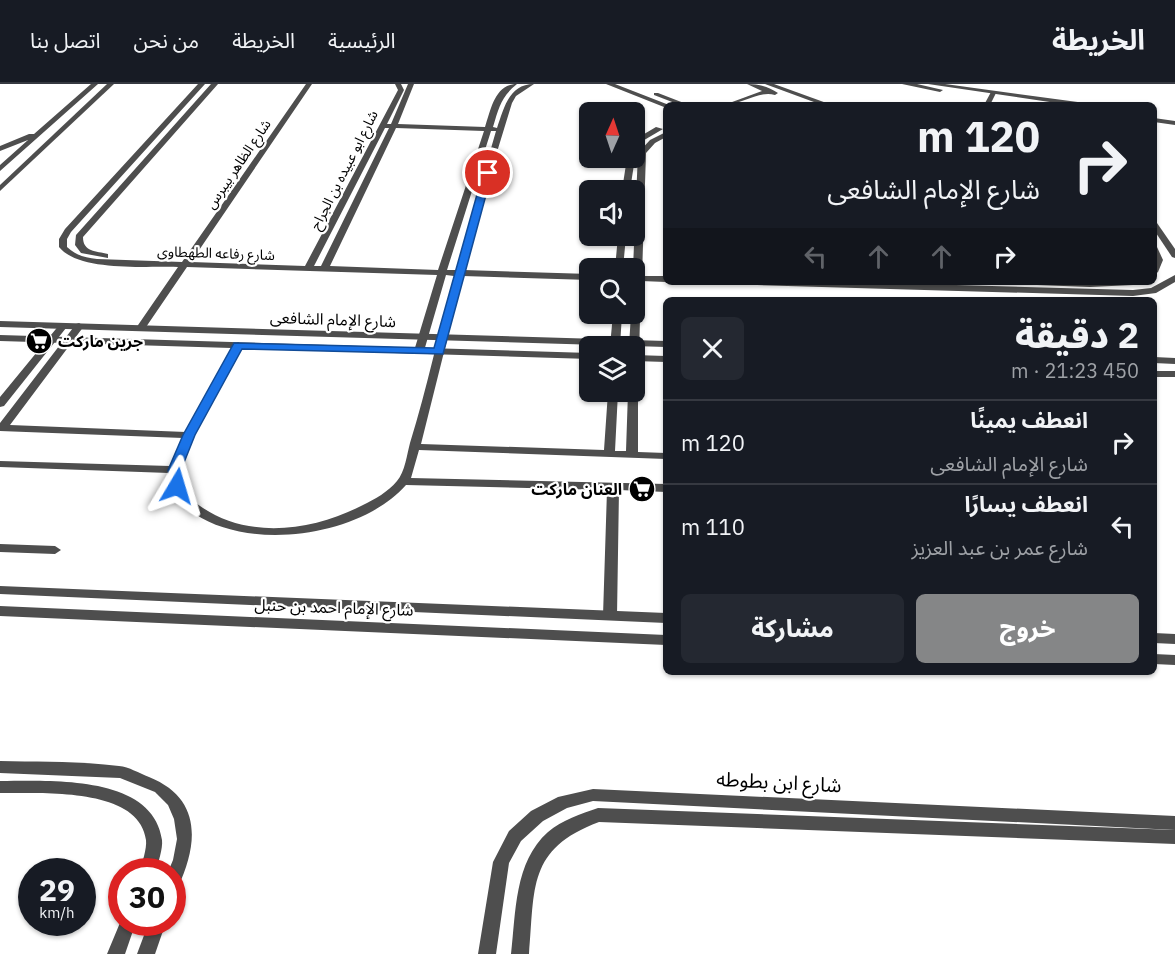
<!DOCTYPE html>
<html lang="ar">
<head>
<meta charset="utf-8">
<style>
  :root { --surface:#171b24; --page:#242831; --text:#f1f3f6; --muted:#9ea1a6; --line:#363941; --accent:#858687 }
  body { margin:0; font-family:"IBM Plex Sans","Noto Sans Arabic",sans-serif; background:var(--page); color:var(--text); direction:rtl; height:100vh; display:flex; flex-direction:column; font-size:22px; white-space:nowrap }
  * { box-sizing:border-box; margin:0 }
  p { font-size:20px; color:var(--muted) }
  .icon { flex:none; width:33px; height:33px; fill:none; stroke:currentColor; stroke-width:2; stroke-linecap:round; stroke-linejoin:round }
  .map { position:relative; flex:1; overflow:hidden; direction:ltr }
  .details { position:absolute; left:663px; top:213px; width:494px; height:378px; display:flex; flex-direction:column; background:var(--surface); border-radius:9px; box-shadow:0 2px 4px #0004; direction:rtl }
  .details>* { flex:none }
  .banner { position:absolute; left:663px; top:18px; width:494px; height:183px; border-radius:9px; box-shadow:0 2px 4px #0004; direction:rtl; background:#171b24; color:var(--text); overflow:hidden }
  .needle { width:39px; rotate:3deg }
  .fabs { position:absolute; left:579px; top:18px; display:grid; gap:12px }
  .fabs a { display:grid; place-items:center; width:66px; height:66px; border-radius:9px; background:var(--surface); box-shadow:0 2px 4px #0004; font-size:30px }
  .speed { position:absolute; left:18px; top:774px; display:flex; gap:12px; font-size:30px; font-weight:700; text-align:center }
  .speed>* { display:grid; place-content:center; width:78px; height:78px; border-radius:50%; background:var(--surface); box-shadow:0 2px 4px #0004; line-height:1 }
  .speed small { font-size:15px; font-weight:400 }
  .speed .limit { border:9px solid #d22; background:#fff; color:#111 }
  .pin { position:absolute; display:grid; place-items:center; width:51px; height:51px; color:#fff; margin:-26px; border:3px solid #fff; border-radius:50%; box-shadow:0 2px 6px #0007 }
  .me { position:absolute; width:66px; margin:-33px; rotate:7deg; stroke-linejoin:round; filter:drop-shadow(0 0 4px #0008) }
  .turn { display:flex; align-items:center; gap:21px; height:126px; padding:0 18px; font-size:27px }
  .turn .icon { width:78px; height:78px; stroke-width:2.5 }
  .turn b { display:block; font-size:42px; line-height:51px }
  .lanes { display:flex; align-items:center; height:57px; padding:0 18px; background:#0003; justify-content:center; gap:30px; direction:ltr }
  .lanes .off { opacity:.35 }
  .round { display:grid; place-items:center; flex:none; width:63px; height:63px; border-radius:9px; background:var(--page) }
  .overview { display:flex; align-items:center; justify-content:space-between; height:102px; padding:0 18px }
  h1 { font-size:36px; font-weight:800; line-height:45px }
  .action { display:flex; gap:12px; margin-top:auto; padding:12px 18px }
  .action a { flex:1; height:69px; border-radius:9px; background:var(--accent); color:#fff; font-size:24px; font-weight:800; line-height:69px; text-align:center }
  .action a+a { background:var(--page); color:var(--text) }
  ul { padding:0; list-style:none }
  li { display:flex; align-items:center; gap:18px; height:84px; padding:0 18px; border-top:2px solid var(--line) }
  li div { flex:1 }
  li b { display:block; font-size:22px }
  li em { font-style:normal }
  header { display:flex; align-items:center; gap:36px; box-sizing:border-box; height:84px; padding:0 30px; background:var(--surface); border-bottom:2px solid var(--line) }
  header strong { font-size:28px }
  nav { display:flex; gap:33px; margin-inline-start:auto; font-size:21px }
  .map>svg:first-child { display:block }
</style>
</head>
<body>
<header>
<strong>الخريطة</strong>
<nav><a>الرئيسية</a><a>الخريطة</a><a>من نحن</a><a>اتصل بنا</a></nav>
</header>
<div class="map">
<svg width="1175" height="870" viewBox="0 0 1175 870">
  <rect width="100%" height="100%" fill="#fff"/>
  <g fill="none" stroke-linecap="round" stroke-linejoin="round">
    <g fill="#4e4e4e" fill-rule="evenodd">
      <path d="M91 0H98L0 87V81L28 56 0 67V62L29 50H34Z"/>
      <path d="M107 0H114L0 107V101Z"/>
      <path d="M198 0H205L71 148 67 155V163C76 171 85 174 97 175L182 178 306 0H312L191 178 305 182 398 6 395 0H401L404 6 387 40H391L408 0H414L398 40 485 43C491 25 495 0 517 0 501 13 499 23 493 43L497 44C504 24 509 0 534 0L516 12 512 19 493 81 464 186 590 190V196L463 192 421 360 604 366 608 308H618L615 367H626L628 308H634V305L638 308V368L666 369V375L419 366 411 394 666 400V408L619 406 617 532 615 535H605L603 532 607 406 406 401C361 452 252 468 195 430 181 420 170 408 169 389L0 383V377L170 382 183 354 0 347V339L76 240 79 239 84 242 10 341 186 348 233 261 238 258 243 261C230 286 179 369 181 392 182 407 191 416 203 424 251 456 315 446 363 421 375 415 388 408 397 397 405 388 407 370 410 359 427 304 439 247 454 192L446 191 424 267 419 270 414 267 437 191 187 183 144 246 141 247 136 244 178 183C147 182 79 188 59 163V155L65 145ZM385 44H389L321 182H314ZM396 44 484 47 438 186 330 182ZM491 47H496L456 186H447Z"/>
      <path d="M211 0H218L83 153C83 168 96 167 108 170V174L81 169 75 161 76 151Z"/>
      <path d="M606 0H615L669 21H666V24L664 23Z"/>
      <path d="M747 0C759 0 769 3 778 9L775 11C759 6 741 21 724 21L762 7Z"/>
      <path d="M765 0H774L832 21H822Z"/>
      <path d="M991 8 996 9 990 21H984Z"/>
      <path d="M654 9H658L689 21H680L654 11Z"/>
      <path d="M656 43 663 45 634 62V56Z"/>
      <path d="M666 48V53L655 59 646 69 642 192H666V198L641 197 639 272 634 275V262H629L631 230H634L633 184 638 69 650 56Z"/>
      <path d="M627 74H635L630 106H622Z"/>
      <path d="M1154 139H1157L1175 165V174L1172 173 1154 146Z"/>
      <path d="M618 152H626L623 184H615Z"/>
      <path d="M1154 162 1157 163 1163 176 1158 188 1154 191Z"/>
      <path d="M1175 191V198L1156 209 1133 212 757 201 752 198H850L1133 206 1151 204Z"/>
      <path d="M1032 198H1138L1133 201 1090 203 1037 201Z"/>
      <path d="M613 230H622L620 262H610Z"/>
      <path d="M63 239 68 242 66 244 4 322 0 323V313L60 240Z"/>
      <path d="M0 460 55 462 61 466 55 470 0 468Z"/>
      <path d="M0 677C39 678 80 677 119 682 129 683 139 689 149 693 201 714 199 758 178 803L172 805V788H168L173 776 177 755 174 735 168 721 155 708 120 694 0 689Z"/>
      <path d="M0 697C49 697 153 690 162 756 163 765 158 778 156 788H140C142 778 147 765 146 756 139 702 39 710 0 709Z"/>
      <path d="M593 705 1175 732V746L593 717 567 724 543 737 521 757 509 779 496 870H478L493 778 509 747 531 727 558 713Z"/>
      <path d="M598 724 1175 746V760L599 738C527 765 535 804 529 870H511C516 829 514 778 548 748 562 736 581 730 598 724Z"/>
      <path d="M122 834V838H136L125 870H107Z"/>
      <path d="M149 838H166L155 870H137Z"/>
    </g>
    <g fill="#4e4e4e" fill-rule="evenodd">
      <path d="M902 0H917L943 6 940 8Z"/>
      <path d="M928 0H945L1085 19 1088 21H1070Z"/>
      <path d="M1154 34 1175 37V41L1154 38Z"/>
      <path d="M0 237 666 257V263L0 243Z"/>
      <path d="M0 251 590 269V275L0 257Z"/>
      <path d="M634 271 666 272V278L634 277Z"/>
      <path d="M1154 273 1175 274V280L1154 279Z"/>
      <rect x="1154" y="287" width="21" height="6"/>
      <path d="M0 502 666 529V539L0 510Z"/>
      <path d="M0 522 666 551V561L0 532Z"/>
      <path d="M1154 549 1175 550V560L1154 559Z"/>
      <path d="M1154 570 1175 571V581L1154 580Z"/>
    </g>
  </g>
  <path fill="#1a73e8" stroke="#114b97" stroke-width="1.5" d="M488 87 492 89 443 270 242 265 195 351 181 386 183 402 177 406 172 405 168 386 183 351 234 259 434 264 483 89Z"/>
  <defs>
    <symbol id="supermarket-disc" viewBox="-11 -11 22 22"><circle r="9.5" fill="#000" stroke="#fff"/><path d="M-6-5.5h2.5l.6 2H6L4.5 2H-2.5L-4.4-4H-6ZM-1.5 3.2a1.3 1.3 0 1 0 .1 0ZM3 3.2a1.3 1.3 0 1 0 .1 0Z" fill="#fff"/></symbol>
  </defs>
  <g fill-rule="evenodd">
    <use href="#supermarket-disc" x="24" y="242" width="30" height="30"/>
    <use href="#supermarket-disc" x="627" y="390" width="30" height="30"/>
  </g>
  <g text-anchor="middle" stroke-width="4.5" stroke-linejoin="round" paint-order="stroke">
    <g font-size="14" fill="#000" stroke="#fff">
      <text transform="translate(238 80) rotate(-56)" y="5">شارع الظاهر بيبرس</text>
      <text transform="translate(344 86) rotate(-63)" y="5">شارع ابو عبيده بن الجراح</text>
      <text transform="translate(216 169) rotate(2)" y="5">شارع رفاعه الطهطاوى</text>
    </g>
    <g font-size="16" fill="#000" stroke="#fff">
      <text transform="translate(333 235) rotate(2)" y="6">شارع الإمام الشافعى</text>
      <text transform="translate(334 523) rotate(2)" y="6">شارع الإمام احمد بن حنبل</text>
    </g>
    <g font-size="16" font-weight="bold" fill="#000" stroke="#fff" text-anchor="start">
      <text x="58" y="263">جرين ماركت</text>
      <text x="622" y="411" text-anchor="end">العنان ماركت</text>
    </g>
    <g font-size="20" fill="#000" stroke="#fff">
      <text transform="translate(779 698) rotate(3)" y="7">شارع ابن بطوطه</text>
    </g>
  </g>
</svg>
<div class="fabs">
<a><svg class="needle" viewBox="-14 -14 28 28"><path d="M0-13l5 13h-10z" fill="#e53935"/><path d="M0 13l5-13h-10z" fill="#9ea1a6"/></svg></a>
<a><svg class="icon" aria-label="sound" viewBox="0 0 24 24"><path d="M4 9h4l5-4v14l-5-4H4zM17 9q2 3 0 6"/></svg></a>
<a><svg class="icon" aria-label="search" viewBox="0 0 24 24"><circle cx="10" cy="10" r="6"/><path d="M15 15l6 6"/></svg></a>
<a><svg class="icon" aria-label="layers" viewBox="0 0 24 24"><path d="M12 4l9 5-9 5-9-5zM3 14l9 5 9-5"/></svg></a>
</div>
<div class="speed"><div>29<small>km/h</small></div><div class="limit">30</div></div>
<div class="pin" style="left:488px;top:89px;background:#d93025"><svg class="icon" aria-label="arrive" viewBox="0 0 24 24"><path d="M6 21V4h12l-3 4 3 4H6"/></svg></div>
<svg class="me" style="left:177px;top:402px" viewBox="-20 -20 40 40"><path d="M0-17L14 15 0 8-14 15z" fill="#1a73e8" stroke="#fff" stroke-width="4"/></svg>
<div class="banner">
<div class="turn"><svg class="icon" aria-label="right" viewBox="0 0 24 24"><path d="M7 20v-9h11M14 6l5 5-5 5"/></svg><div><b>120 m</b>شارع الإمام الشافعى</div></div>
<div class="lanes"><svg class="icon off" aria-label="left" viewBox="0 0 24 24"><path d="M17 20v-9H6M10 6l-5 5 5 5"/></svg><svg class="icon off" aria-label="ahead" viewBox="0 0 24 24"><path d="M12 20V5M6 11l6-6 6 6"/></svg><svg class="icon off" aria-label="ahead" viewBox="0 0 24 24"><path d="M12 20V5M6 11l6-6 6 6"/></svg><svg class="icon" aria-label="right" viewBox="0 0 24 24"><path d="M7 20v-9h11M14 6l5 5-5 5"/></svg></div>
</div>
<section class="details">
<div class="overview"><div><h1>2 دقيقة</h1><p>450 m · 21:23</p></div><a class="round"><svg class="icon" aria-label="close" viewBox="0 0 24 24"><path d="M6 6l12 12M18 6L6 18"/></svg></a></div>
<ul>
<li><svg class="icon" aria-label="right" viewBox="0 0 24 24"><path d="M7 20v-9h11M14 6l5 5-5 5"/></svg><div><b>انعطف يمينًا</b><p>شارع الإمام الشافعى</p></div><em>120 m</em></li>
<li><svg class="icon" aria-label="left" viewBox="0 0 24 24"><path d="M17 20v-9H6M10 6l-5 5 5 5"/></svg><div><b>انعطف يسارًا</b><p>شارع عمر بن عبد العزيز</p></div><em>110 m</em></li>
</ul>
<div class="action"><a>خروج</a><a>مشاركة</a></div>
</section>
</div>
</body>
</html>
